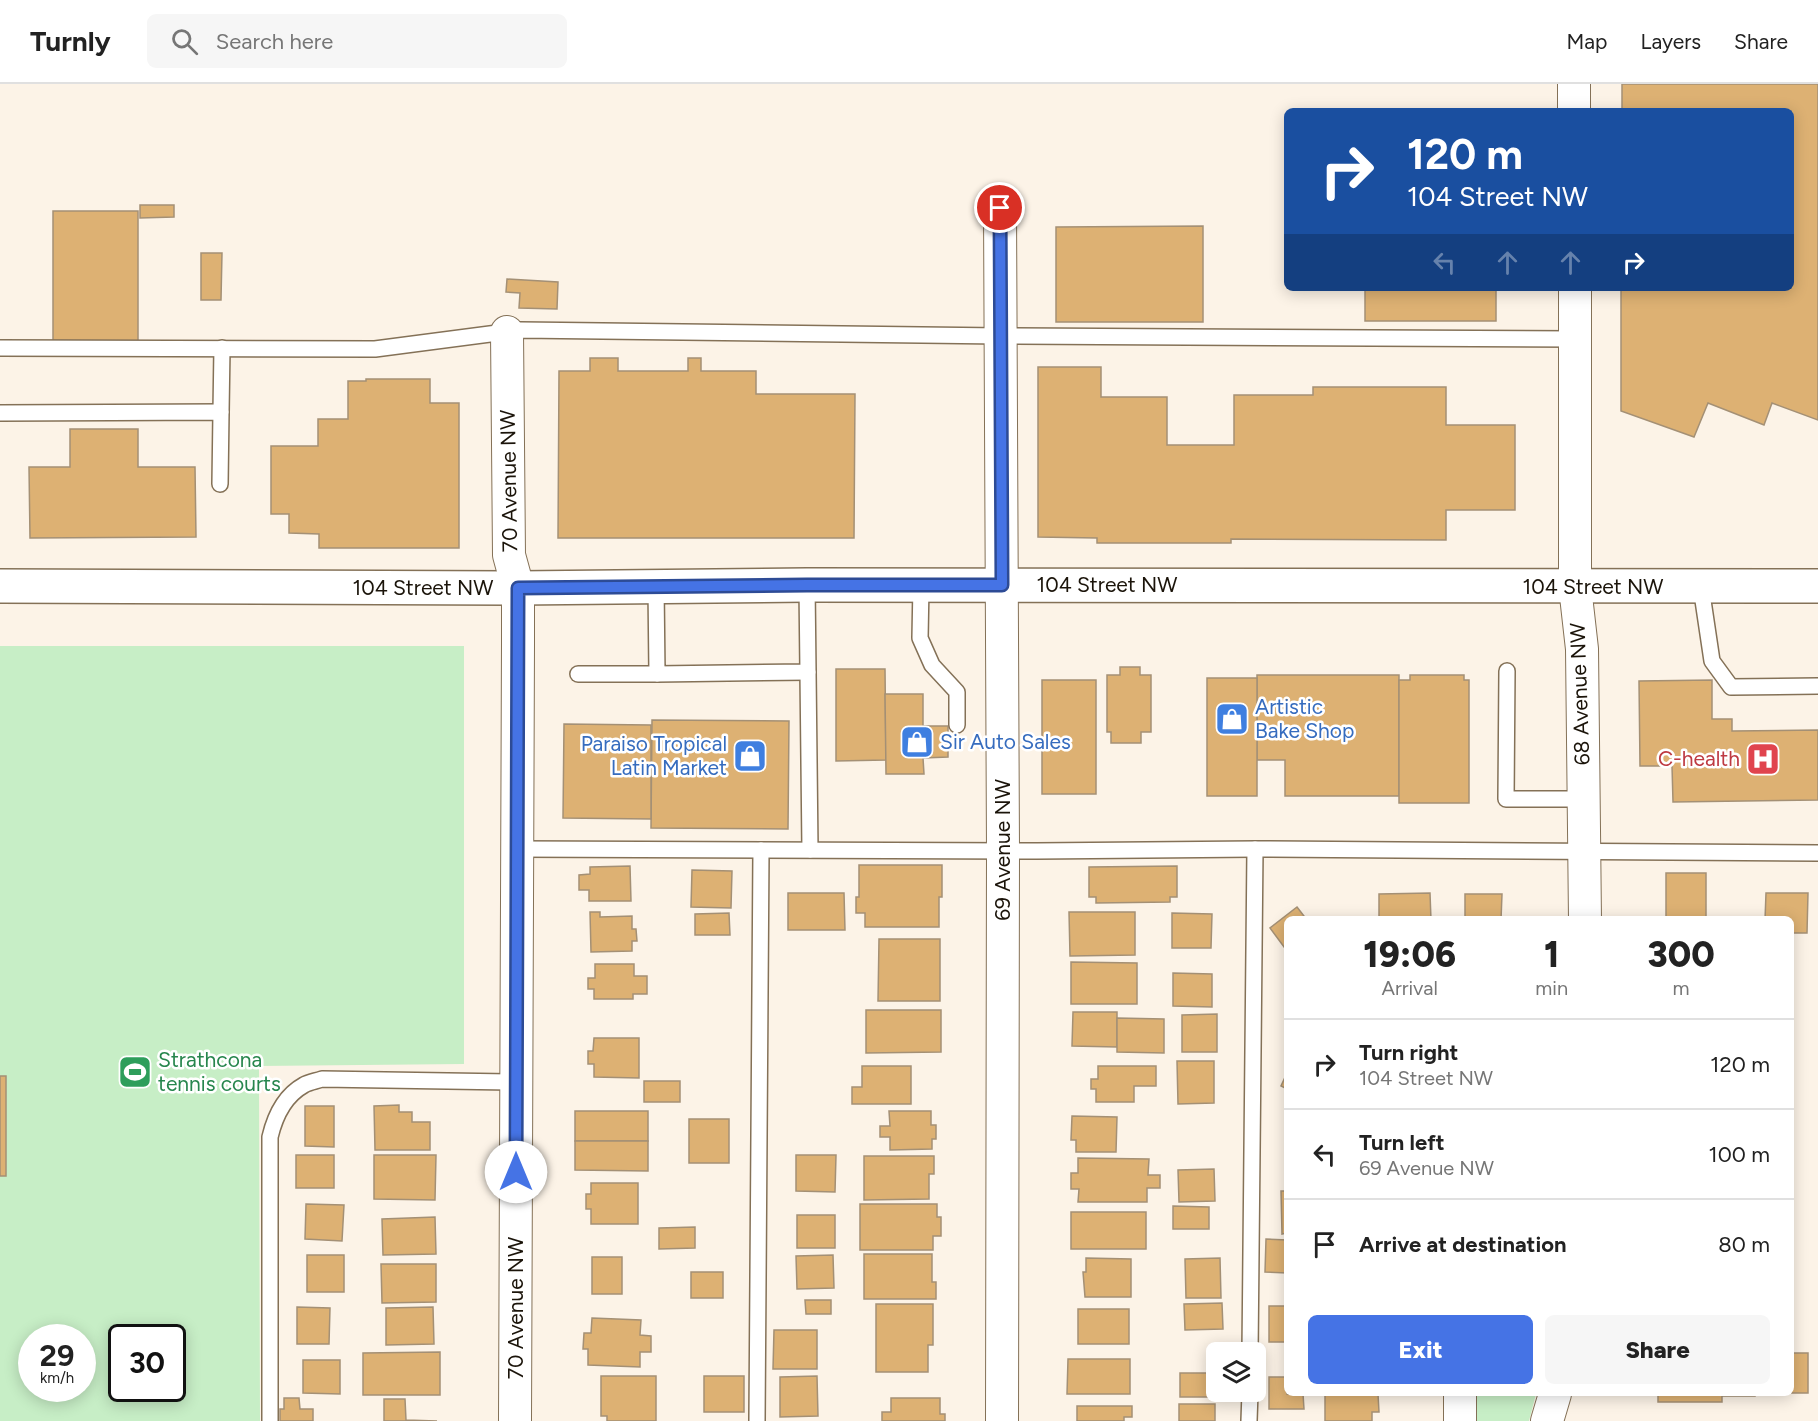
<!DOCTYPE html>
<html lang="en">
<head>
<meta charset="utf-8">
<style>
  :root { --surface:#fff; --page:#f6f6f6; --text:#222; --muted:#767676; --line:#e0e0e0; --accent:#4573e5 }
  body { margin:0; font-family:Figtree,sans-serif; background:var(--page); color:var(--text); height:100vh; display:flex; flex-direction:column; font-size:22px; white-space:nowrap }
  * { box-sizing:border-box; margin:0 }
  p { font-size:20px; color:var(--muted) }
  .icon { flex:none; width:33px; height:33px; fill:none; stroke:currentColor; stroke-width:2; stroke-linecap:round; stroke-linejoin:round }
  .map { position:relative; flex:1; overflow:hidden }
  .side { position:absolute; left:1284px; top:832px; width:510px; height:480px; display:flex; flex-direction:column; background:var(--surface); border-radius:9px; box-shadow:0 3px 15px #0003 }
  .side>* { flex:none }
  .hud { position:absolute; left:1284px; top:24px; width:510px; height:183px; border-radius:9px; box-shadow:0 3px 15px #0003; background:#1a4fa0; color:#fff; overflow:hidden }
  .tools { position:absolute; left:1206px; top:1258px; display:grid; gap:12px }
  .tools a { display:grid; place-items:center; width:60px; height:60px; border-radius:9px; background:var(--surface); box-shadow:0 3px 15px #0003; font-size:30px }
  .speed { position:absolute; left:18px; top:1240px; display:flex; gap:12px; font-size:30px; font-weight:700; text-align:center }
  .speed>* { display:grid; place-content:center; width:78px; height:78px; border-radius:50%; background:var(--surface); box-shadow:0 3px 15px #0003; line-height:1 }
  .speed small { font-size:15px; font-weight:400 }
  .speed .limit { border:3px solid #111; border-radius:9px; background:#fff; color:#111 }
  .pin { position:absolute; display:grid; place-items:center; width:51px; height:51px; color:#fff; margin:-26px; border:3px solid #fff; border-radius:50%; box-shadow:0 2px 6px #0007 }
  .me { position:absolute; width:66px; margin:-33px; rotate:0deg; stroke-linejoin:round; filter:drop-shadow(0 0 4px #0008) }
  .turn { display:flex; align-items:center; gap:21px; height:126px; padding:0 24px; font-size:27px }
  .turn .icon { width:78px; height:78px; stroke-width:2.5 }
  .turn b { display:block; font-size:42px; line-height:51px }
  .lanes { display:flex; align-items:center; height:57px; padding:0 24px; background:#0003; justify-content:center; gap:30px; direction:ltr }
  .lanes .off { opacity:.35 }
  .eta { display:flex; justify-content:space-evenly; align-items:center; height:102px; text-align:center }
  .eta b { font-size:36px; font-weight:800; line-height:42px }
  .cta { display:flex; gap:12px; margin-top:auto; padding:12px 24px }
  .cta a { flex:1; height:69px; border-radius:9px; background:var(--accent); color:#fff; font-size:24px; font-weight:800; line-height:69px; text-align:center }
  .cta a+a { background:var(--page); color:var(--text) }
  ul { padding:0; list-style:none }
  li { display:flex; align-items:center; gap:18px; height:90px; padding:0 24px; border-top:2px solid var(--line) }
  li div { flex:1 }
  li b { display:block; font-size:22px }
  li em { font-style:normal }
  header { display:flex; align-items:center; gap:36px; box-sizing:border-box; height:84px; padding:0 30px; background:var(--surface); border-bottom:2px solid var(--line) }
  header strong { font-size:28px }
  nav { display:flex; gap:33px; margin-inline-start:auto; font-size:21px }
  .search { width:420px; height:54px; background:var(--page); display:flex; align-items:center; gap:15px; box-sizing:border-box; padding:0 21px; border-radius:9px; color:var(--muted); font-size:22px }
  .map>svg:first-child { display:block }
</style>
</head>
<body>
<header>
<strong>Turnly</strong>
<div class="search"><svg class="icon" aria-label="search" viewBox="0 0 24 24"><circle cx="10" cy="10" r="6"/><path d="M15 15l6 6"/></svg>Search here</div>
<nav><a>Map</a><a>Layers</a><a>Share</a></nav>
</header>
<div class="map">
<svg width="1818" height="1337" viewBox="0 0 1818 1337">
  <rect width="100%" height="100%" fill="#fcf3e7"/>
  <g fill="#c7eec6" fill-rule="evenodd">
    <path d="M0 562H464V980L259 982 260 1337H0ZM32 1254H82V1305H32ZM122 1254H172V1305H122Z"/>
    <path d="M1477 1310H1536L1529 1337H1477Z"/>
  </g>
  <g fill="#ddb173" stroke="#a49075" stroke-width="1.5">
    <path d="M1622 0H1818V336L1772 319 1764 341 1708 319 1694 353 1621 327V204H1791V27H1622Z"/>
    <path d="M140 121H174V133L140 134Z"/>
    <rect x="53" y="127" width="85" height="130"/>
    <path d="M1203 142V238H1056V143Z"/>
    <path d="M201 169H222L221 216H201Z"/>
    <path d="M507 195 558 198 557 225 519 224 520 209 506 208Z"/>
    <rect x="1365" y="204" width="131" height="33"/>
    <path d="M590 274H618V287H688V274H701V287H756V310H855L854 454H558L559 287H590Z"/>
    <path d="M1038 283H1101V313H1167V361H1234V311H1313V303H1446V341H1515V426H1446V456L1231 455V459H1097V454L1038 453Z"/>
    <path d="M366 295H430V319H459V464H319V450L289 449V430H271V362H318V335H348V297H366Z"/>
    <path d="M70 345H138V383H195L196 453 30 454 29 383H70Z"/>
    <path d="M1120 583H1140V591H1151V648H1141V659H1111V648H1107V591H1120Z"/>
    <path d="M836 585H885L886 676 836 677Z"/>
    <path d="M1257 591H1399V712H1285V676H1257Z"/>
    <path d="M1410 591H1464V596H1469V719H1399V596H1410Z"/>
    <rect x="1207" y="594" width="50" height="118"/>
    <rect x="1042" y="596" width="54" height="114"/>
    <path d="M1712 596V635H1732V647L1818 646V716L1673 718 1672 682H1640L1639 597Z"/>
    <path d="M885 610H923V642H948V673L923 674 924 690H886Z"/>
    <path d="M652 636 789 637 788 745 651 744Z"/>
    <path d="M564 640 651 641V735L563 734Z"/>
    <path d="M859 781H942V813H939V843H865V829H856V813H859Z"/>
    <path d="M630 782 631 817H589V806H579V791L590 790V783Z"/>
    <path d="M1177 782V813H1170V818L1096 819V813H1089V783Z"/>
    <path d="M692 786 732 787 731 824 691 823Z"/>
    <rect x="1666" y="789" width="40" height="47"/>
    <path d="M788 809H844L845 846H788Z"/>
    <path d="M1430 809 1431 836H1379V810Z"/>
    <path d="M1766 809H1808L1807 849H1791V836H1765Z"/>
    <path d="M1465 810H1502L1501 836H1465Z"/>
    <path d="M1297 823 1307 836H1287V867L1270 844Z"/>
    <path d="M590 828H600V833L632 832V845H636L637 857H632V867L591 868Z"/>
    <path d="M1069 828H1135V871L1070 872Z"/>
    <path d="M729 829 730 851H695V830Z"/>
    <path d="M1172 829 1212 830 1211 864H1172Z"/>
    <path d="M879 855H940V917H878Z"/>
    <path d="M1071 878 1137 879V920H1071Z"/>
    <path d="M595 880H634V892H647V910H633V915H594V905H588V894H595Z"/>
    <path d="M1173 889 1212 890V923L1173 922Z"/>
    <path d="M866 926H941V968L866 969Z"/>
    <path d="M1073 928H1117V963L1072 962Z"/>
    <path d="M1217 930V968H1182V931Z"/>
    <path d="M1117 934 1164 935V969L1117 968Z"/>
    <path d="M594 954H639V994L594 993V980H588V967H593Z"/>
    <path d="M1177 977H1214V1019L1178 1020Z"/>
    <path d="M862 982H911V1020H852V1003H862Z"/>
    <path d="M1098 982H1156V1002H1134V1018H1096V1005H1091V995H1098Z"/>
    <path d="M1287 989V1005L1281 1002Z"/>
    <rect x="0" y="992" width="6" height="100"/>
    <rect x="644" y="997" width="36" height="21"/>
    <path d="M399 1021V1028H412V1038H430V1066H375L374 1022Z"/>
    <path d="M305 1022H334V1063L305 1062Z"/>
    <rect x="575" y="1027" width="73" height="30"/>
    <path d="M889 1027H931V1041H936V1055H932V1065L890 1066V1053H880V1042H890Z"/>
    <path d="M1072 1032 1117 1033 1116 1068H1076V1056H1071Z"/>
    <rect x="689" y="1035" width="40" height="44"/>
    <path d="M575 1057H648V1087L575 1086Z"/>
    <rect x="296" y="1071" width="38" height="33"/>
    <path d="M374 1071H436L435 1116 374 1115Z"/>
    <path d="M796 1071H836L835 1108 796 1107Z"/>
    <path d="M864 1072H934V1090H929V1115L864 1116Z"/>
    <path d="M1078 1074 1149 1075 1148 1091H1160V1104H1147V1118H1078L1079 1105H1071V1089H1078Z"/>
    <path d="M1214 1085 1215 1117 1179 1118 1178 1086Z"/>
    <path d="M591 1099H638V1140H591V1125H586V1110H591Z"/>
    <path d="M1281 1107H1287V1149L1282 1150Z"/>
    <path d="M306 1120 344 1121 342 1157 305 1155Z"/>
    <path d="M860 1120H937V1133H941V1152H933V1166H860Z"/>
    <path d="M1173 1122 1209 1123V1145H1173Z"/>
    <rect x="1071" y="1128" width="75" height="37"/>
    <rect x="797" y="1131" width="38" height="33"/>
    <path d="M435 1133 436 1170 383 1171 382 1135Z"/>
    <path d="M695 1143V1164L659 1165V1144Z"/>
    <path d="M1266 1155 1287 1156V1189L1265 1188Z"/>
    <path d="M864 1170H932V1198H936V1215H864Z"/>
    <rect x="307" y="1171" width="37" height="37"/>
    <path d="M833 1171 834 1204 797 1205 796 1172Z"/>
    <rect x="592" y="1173" width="30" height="37"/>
    <path d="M1086 1174 1131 1175V1213H1085L1083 1188H1086Z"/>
    <path d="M1220 1174 1221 1214H1186L1185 1175Z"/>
    <path d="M381 1180H436V1218L382 1219Z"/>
    <rect x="691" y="1188" width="32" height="26"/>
    <path d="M805 1216H831V1230H806Z"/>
    <path d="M1222 1219 1223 1245 1185 1246 1184 1220Z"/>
    <path d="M876 1220H933V1261H928V1288H876Z"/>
    <rect x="1269" y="1222" width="18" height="36"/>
    <path d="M297 1223 330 1224 329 1260H297Z"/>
    <path d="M433 1223 434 1260 386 1261V1224Z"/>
    <rect x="1078" y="1225" width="51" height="35"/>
    <path d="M592 1234 641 1236 640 1251 651 1252V1268H640V1283L588 1281V1265H583L584 1249H591Z"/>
    <path d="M774 1246H817V1285H773Z"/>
    <path d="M440 1268V1311H363V1269Z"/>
    <rect x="1791" y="1269" width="17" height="40"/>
    <path d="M1068 1275H1130V1310H1067Z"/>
    <path d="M303 1276H340V1310L303 1309Z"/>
    <rect x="1180" y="1289" width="32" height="24"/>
    <path d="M601 1292H656V1337H607V1332H601Z"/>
    <rect x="704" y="1292" width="40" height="36"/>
    <path d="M817 1292 818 1332 780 1333V1293Z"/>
    <path d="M1269 1293H1287V1310H1303L1304 1325H1269Z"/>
    <path d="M1325 1310H1378L1379 1328H1372V1337H1325Z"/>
    <path d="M1658 1310H1755V1312H1722V1318H1658Z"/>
    <path d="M284 1314H299L300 1325H313V1337H280V1325H284Z"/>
    <path d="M891 1314H940V1330H945V1337H882V1328H891Z"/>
    <path d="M384 1315H405L406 1336 437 1337H384Z"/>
    <rect x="1179" y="1320" width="36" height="17"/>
    <path d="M1077 1322H1132V1333H1124V1337H1077Z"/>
  </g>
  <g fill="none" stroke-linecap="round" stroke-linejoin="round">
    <defs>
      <g id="lane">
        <path d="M0 264 375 265 521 246 1001 252 1575 255"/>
        <path d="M221 328 222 264"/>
        <path d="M0 329 221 328 220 400"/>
        <path d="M921 501 920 554 932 581 957 608V641"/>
        <path d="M656 502 657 590 808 588 807 501"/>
        <path d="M1701 503 1712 577 1731 603 1818 602"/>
        <path d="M1507 587 1506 715H1583"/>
        <path d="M808 588 810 766"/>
        <path d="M578 590H657"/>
        <path d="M518 765 1037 767 1255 765 1818 769"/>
        <path d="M1250 1269 1255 765"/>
        <path d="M270 1337V1053C275 1032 284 1012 304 1001 309 998 317 997 322 995L516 998"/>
        <path d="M757 1337 761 766"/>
        <path d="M1249 1337 1250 1308"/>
      </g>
      <g id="street">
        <path d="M1574 0V27"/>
        <path d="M1000 124 1003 766 1002 1337"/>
        <path d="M1575 204V503L1582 565 1585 836"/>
        <path d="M507 248 509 471 518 504V559L515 1337"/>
        <path d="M1460 1337V1310"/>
        <path d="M1547 1337 1555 1310"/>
      </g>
      <path id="secondary" d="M0 502 518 504 807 501 1818 502"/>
    </defs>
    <use href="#lane" stroke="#847157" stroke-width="18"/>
    <use href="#street" stroke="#847157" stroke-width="34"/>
    <use href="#secondary" stroke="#847157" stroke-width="36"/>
    <use href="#lane" stroke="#fff" stroke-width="15"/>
    <use href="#street" stroke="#fff" stroke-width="32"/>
    <use href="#secondary" stroke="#fff" stroke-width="33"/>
  </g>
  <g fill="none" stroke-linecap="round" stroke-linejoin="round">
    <defs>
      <path id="route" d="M516 1088 518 504 807 501H1002L1000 124"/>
    </defs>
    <use href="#route" stroke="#2d4b95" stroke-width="15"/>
    <use href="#route" stroke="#4573e5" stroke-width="10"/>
  </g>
  <defs>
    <symbol id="shop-square" viewBox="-11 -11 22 22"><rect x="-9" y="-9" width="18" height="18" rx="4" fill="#3f7fe0" stroke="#fff"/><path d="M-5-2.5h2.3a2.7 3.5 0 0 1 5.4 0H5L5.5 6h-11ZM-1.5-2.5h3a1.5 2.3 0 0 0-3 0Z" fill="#fff"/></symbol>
    <symbol id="hospital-square" viewBox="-11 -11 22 22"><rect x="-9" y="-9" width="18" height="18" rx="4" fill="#e0444e" stroke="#fff"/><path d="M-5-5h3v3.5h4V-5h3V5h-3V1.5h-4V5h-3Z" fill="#fff"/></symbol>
    <symbol id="stadium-square" viewBox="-11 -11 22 22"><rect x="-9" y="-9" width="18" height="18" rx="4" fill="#2e9e5b" stroke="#fff"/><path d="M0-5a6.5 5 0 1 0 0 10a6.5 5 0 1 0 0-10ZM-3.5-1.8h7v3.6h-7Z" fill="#fff"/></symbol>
  </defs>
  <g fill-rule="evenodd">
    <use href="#shop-square" x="1213" y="616" width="38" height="38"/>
    <use href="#shop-square" x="898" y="639" width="38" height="38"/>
    <use href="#shop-square" x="731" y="653" width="38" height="38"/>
    <use href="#hospital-square" x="1744" y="656" width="38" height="38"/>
    <use href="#stadium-square" x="116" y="969" width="38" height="38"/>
  </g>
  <g text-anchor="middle" stroke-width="5" stroke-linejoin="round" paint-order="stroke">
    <g font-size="21" fill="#1b140a" stroke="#fff">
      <text transform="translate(509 397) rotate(-91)" y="7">70 Avenue NW</text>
      <text x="1107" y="508">104 Street NW</text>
      <text x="1593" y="510">104 Street NW</text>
      <text x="423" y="511">104 Street NW</text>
      <text transform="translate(1580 610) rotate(-92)" y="7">68 Avenue NW</text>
      <text transform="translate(1003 766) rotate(-90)" y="7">69 Avenue NW</text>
      <text transform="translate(516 1224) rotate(-90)" y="7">70 Avenue NW</text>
    </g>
    <g font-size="21" fill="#366cbe" stroke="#fff" text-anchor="start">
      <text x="1255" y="630">Artistic<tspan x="1255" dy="24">Bake Shop</tspan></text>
      <text x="940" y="665">Sir Auto Sales</text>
      <text x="727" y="667" text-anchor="end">Paraiso Tropical<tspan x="727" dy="24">Latin Market</tspan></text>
    </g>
    <g font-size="21" fill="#be3a42" stroke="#fff" text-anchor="end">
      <text x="1740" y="682">C-health</text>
    </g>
    <g font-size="21" fill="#27864d" stroke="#fff" text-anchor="start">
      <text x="158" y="983">Strathcona<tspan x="158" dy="24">tennis courts</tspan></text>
    </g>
  </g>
</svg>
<div class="tools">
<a><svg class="icon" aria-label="layers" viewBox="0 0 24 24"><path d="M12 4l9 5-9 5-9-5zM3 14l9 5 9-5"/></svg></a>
</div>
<div class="speed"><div>29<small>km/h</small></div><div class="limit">30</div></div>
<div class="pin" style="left:1000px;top:124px;background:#d93025"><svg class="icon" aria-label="arrive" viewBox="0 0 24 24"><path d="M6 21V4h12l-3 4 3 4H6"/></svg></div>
<svg class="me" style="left:516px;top:1088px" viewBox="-20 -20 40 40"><circle r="19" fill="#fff"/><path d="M0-13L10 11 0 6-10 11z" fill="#4573e5"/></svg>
<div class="hud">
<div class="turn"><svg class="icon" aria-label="right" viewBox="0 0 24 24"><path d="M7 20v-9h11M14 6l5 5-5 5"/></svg><div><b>120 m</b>104 Street NW</div></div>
<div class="lanes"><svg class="icon off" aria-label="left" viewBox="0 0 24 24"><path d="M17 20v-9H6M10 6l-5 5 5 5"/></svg><svg class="icon off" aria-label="ahead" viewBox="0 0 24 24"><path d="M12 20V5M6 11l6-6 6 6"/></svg><svg class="icon off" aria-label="ahead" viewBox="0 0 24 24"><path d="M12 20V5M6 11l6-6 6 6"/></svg><svg class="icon" aria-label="right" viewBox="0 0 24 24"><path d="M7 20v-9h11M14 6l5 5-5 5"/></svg></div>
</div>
<section class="side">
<div class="eta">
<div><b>19:06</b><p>Arrival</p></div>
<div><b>1</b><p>min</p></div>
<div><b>300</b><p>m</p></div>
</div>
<ul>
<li><svg class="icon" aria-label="right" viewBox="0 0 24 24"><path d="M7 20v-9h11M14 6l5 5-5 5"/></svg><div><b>Turn right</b><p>104 Street NW</p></div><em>120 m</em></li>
<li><svg class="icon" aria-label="left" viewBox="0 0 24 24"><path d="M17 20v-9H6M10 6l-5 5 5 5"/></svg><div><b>Turn left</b><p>69 Avenue NW</p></div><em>100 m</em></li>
<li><svg class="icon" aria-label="arrive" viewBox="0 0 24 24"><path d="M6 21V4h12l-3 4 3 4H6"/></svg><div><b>Arrive at destination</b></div><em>80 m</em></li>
</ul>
<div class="cta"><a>Exit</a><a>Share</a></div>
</section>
</div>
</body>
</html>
